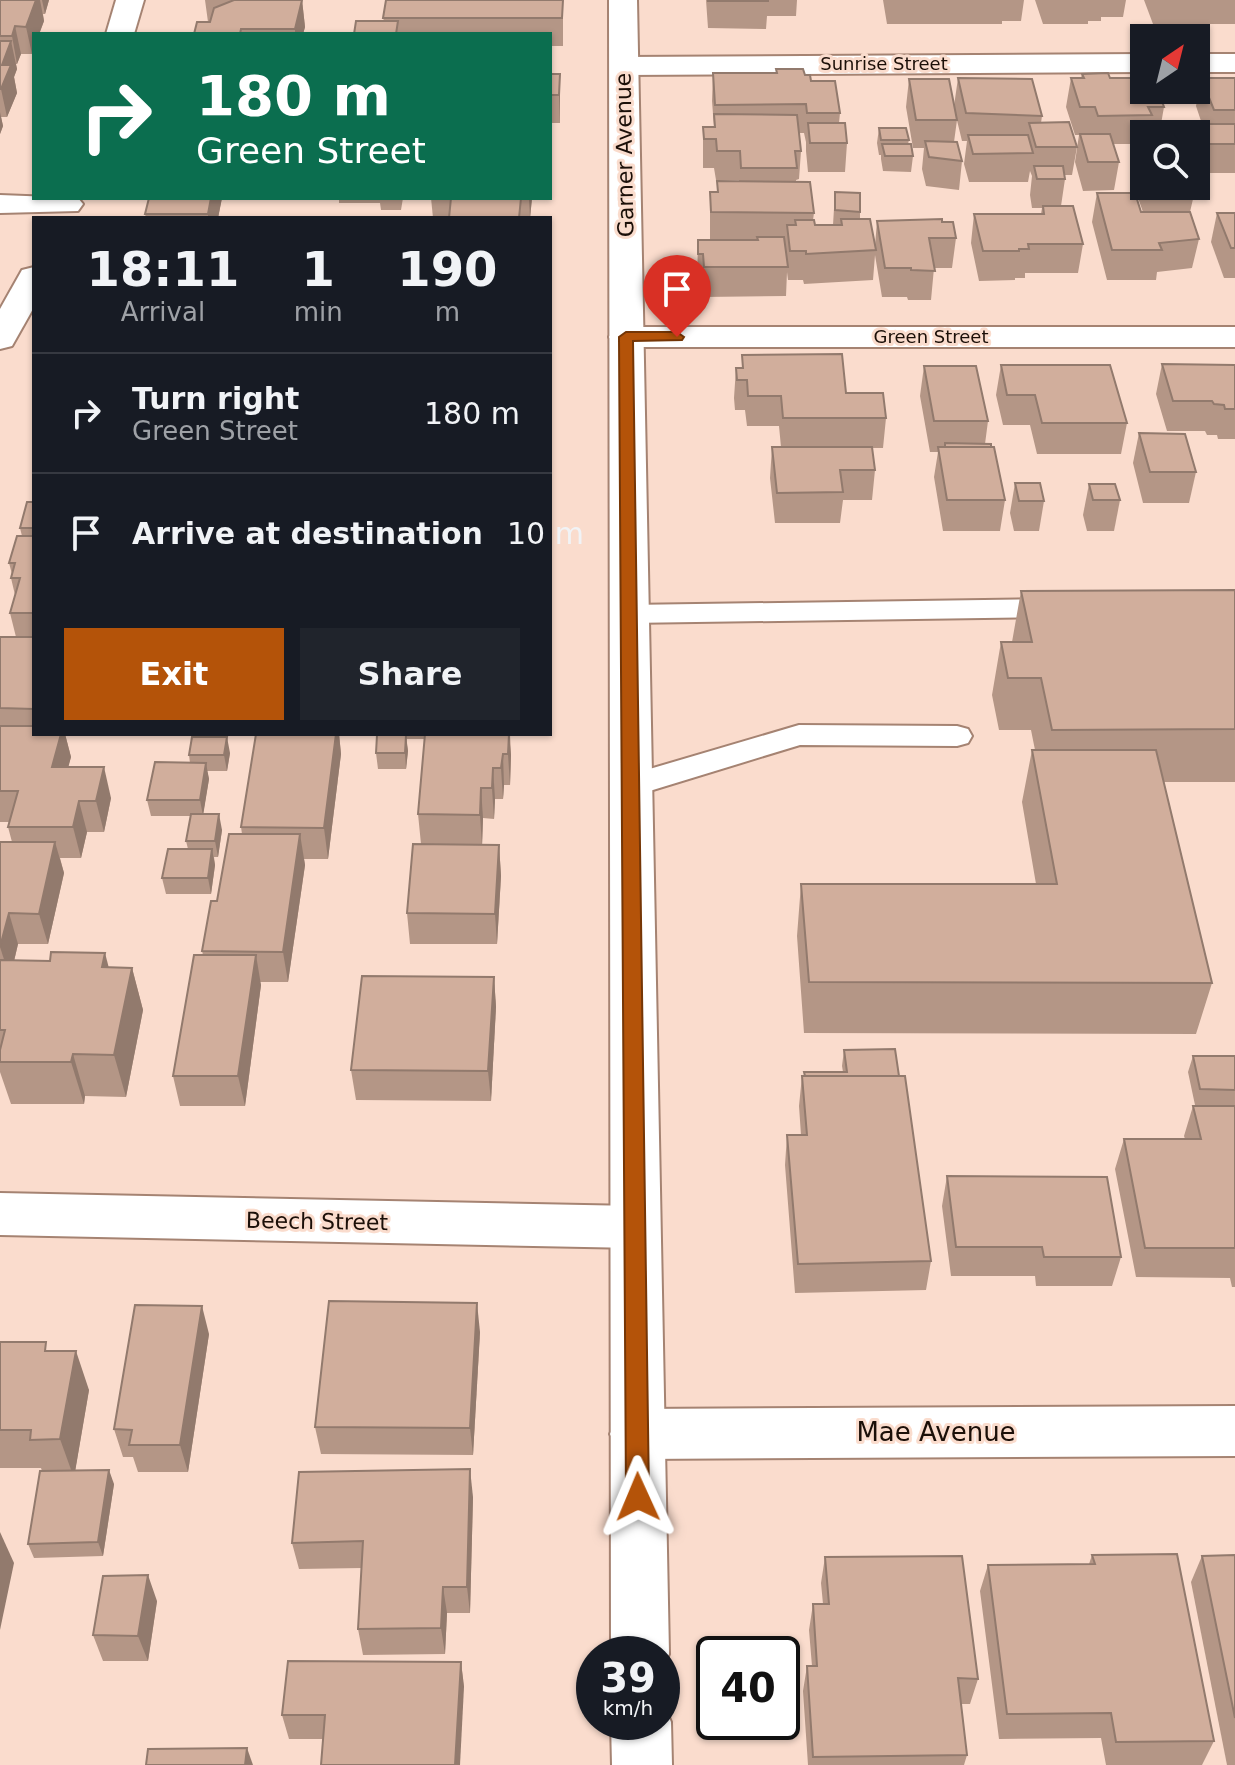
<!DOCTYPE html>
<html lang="en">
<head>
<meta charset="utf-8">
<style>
  :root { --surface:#171b24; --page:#20242c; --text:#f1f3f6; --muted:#9ea1a6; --line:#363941; --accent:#b45309 }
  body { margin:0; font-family:"DejaVu Sans",sans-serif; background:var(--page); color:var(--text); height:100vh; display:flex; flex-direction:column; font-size:30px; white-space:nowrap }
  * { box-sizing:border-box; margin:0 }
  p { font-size:26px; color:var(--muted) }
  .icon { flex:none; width:44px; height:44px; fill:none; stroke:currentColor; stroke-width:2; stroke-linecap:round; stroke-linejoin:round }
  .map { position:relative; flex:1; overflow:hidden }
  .drawer { position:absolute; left:32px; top:216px; width:520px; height:520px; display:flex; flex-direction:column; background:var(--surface); border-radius:0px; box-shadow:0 2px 6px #0004 }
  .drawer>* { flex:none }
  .top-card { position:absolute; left:32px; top:32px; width:520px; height:168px; border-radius:0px; box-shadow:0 2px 6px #0004; background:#0b6e4f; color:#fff; overflow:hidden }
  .needle { width:52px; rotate:35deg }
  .buttons { position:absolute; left:1130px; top:24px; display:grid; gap:16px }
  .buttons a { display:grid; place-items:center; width:80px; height:80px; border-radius:0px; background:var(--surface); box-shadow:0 2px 6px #0004; font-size:40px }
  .speed { position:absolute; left:576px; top:1636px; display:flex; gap:16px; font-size:40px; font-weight:700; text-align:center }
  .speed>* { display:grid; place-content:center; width:104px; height:104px; border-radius:50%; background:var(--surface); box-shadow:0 2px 6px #0004; line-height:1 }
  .speed small { font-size:20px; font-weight:400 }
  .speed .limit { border:4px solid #111; border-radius:12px; background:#fff; color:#111 }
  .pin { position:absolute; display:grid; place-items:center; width:68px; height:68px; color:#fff; margin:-82px -34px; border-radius:50% 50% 50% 0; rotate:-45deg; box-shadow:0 0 8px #0007 }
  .pin .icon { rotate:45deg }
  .me { position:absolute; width:88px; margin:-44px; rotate:359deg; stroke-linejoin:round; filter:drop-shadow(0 0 6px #0008) }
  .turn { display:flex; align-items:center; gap:28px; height:168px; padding:0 32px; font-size:36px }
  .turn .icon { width:104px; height:104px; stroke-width:2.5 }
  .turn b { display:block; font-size:56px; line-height:68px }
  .eta { display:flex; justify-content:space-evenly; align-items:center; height:136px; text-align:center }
  .eta b { font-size:48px; font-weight:800; line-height:56px }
  .button { display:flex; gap:16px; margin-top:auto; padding:16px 32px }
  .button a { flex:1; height:92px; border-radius:0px; background:var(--accent); color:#fff; font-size:32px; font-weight:800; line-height:92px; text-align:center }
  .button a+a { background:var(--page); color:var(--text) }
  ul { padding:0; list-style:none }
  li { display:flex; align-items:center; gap:24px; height:120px; padding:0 32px; border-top:2px solid var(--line) }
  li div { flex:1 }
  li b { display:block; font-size:30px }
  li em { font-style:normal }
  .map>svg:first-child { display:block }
</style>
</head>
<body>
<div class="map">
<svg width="1235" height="1765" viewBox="0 0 1235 1765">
  <rect width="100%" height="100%" fill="#fadccd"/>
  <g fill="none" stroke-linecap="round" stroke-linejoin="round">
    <defs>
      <g id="lane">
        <path d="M1060 599 1070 602 1074 608 1070 614 1060 617 628 623 618 620 614 614 618 608 628 605Z"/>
        <path d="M799 725 957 726 968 729 972 736 968 743 957 746 800 745 630 797 619 794 615 786 619 778Z"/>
      </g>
      <g id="street">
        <path d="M116 0H144L134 34H106Z"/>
        <path d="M1144 54V72L624 75 614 72 610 66 614 60 624 57Z"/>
        <rect x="1196" y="54" width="39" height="18"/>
        <path d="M0 195 78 198 83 204 78 211 0 213Z"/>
        <path d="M34 267V307L12 346 0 349V309L22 270Z"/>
        <path d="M626 327H1235V347H626L614 344 609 337 614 330Z"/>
        <path d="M0 1193 635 1206 653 1212 660 1227 653 1242 635 1248 0 1235Z"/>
        <path d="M1235 1406V1456L637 1459 618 1451 610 1434 618 1417 637 1409Z"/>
      </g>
      <g id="secondary">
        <path d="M609 0H637L669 1654 662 1671V1654H611Z"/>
        <path d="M662 1701 671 1722 672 1765H612L611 1722H662Z"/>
      </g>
    </defs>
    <use href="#lane" stroke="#a58372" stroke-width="4"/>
    <use href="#street" stroke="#a58372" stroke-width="4"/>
    <use href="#secondary" stroke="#a58372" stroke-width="4"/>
    <use href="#lane" fill="#fff" fill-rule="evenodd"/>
    <use href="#street" fill="#fff" fill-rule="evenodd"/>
    <use href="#secondary" fill="#fff" fill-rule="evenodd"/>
  </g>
  <g fill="#b49686">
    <path d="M0 0H49L45 14H43L44 21 32 54H21L17 64H16L17 69 14 77 17 93 7 117H1L3 126 0 134Z"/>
    <path d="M205 0H302L305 27 303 34H194L208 22Z"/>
    <path d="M563 0V46H550V34H354L384 21 383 18Z"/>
    <path d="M706 0H797L796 16H767L766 29 708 28Z"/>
    <path d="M883 0H1024L1021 21H1002V24H887Z"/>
    <path d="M1035 0H1126L1123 17H1101V21H1088V24H1043Z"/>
    <path d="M1144 0H1235V24H1153Z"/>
    <path d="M776 69 805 75 811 81 840 113 839 123 847 143 845 172H808L806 151V142L804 133H799L801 151 799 179 796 180V182L814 213 813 220 815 225H833L835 192 860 212V219L875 246 877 221 942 222 956 238 952 268H934L931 300H908L907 297H882L875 255 873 280 804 284 803 280H788L787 272 786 296 703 297 702 284H697L698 240H710V192H717V181H739V180H716L714 168H703V127H714L712 101 713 73H776Z"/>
    <rect x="550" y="74" width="10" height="49"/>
    <path d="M1082 74 1110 78 1164 107 1161 124 1192 130 1193 124H1202L1196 106 1201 78H1235V173H1198L1196 181V134H1144V160L1142 153 1143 144H1113L1119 162 1114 190 1083 191 1075 162 1079 135H1075L1066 107 1071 78H1081Z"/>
    <path d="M958 78 1042 116 1041 123 1077 147 1072 175H1065V179L1061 206 1083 244 1078 273H1025V278H1015V280L979 281 971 243 974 214H1041L1042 208H1032L1030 195 1032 176 1030 171 1028 182H969L964 164 967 141H962L954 108 957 120 954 142 962 161 959 190 926 186 922 169 924 148H913L906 107 909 79 954 106Z"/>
    <path d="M879 128 909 140 908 144 913 156 911 172 883 171 881 159V155H879L877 143Z"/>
    <path d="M1143 166 1144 186H1188L1193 199 1190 212 1199 239 1192 268 1157 272 1156 280H1107L1092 222 1097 193 1143 212 1137 195Z"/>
    <path d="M222 198 218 218H146L145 214Z"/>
    <path d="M339 198H403L401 210H381L380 203H339Z"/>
    <path d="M431 198H532L530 218H433Z"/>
    <path d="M1217 213H1235V278H1224L1211 242Z"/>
    <path d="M742 355 846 393 886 418 883 448H872L875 470 872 500H843L840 523H775L770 478 772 447H781L779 426H747L745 410H735L734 398 736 368H742Z"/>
    <path d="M1162 364 1235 365V439H1218L1217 435H1207L1205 431H1167L1156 394Z"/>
    <path d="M1001 365 1127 423 1121 454H1037L1030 425H1003L996 395Z"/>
    <path d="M924 366 988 421 985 444 1005 500 1000 531H943L934 477 938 452H930L920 396Z"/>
    <path d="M1139 433 1196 472 1189 503H1143L1133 463Z"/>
    <path d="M1015 483 1044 501 1039 531H1014L1010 513Z"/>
    <path d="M1089 484 1120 500 1114 531H1087L1083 515Z"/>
    <path d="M34 502V734H65L71 757 68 767 111 798 104 832H87L81 858H60L64 873 48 944H18L14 961 109 968H132L143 1010 126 1097 85 1096 84 1104H11L0 1072V842H12L8 827 9 822H0V637H16L10 613 15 595 11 578 12 574 9 563 22 536 20 528Z"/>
    <path d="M1235 590V782H1164L1212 983 1196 1034 804 1033 797 936 801 884H1036L1022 802 1032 750H1035L1031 730H999L992 695 1001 642H1012L1021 591Z"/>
    <path d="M256 734H339L341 754 328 859H304L305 865 288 982H260L261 985 245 1106H180L173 1076 203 955 202 951 217 901 242 834 241 827Z"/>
    <path d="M405 734H510L511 755 510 785H504L503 799H495L494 819 483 818 482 845H499L501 876 497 944H410L407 913 421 844 418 814 425 739H406L408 751 406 769H378L376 753Z"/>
    <path d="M230 753 227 771H207L209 779 203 814 222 830 218 857H214L215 865 211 894H166L162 878 188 849 186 841 191 816H151L147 800 190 763 189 755Z"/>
    <path d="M494 977 496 1007 491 1101 356 1100 351 1070Z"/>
    <path d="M844 1050 899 1076 931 1261 926 1290 795 1293 785 1165 787 1135H801L799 1106 802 1076H804V1072H843L842 1066Z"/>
    <path d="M1193 1056H1235V1105H1195L1188 1072Z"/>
    <path d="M1193 1106H1235V1287H1232L1230 1278 1136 1277 1115 1169 1124 1139H1185L1184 1136Z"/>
    <path d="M947 1176 1121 1257 1112 1286H1036L1035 1276H951L942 1206Z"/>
    <path d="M480 1332 473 1455 321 1454 315 1427Z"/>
    <path d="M209 1334 188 1472H138L133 1457H123L114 1429Z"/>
    <path d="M0 1342 49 1351 89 1390 75 1471 114 1484 103 1556 34 1558 28 1544 42 1471 41 1468H0Z"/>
    <path d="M473 1497 470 1613H447L445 1654 363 1655 358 1629 362 1568 299 1569 292 1543Z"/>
    <path d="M1092 1555 1214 1741 1202 1765H1106L1101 1738 999 1739 980 1591 988 1565 1089 1564Z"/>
    <path d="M1235 1555V1765H1227L1191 1582 1202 1556Z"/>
    <path d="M825 1557 978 1679 970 1704H961L967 1755 964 1765H808L803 1691 807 1666H812L809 1630 813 1604H823L821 1583Z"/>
    <path d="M157 1601 148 1661H103L93 1635Z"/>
    <path d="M461 1662 464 1687 323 1739H289L282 1715Z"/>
  </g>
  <g fill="#927a6d">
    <path d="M36 0H40L44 21 39 34H34V49L32 54 26 27Z"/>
    <path d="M42 0H49L45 14Z"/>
    <path d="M302 0 305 27 303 34H295V29Z"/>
    <path d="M15 26 21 54 17 64 12 36Z"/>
    <path d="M11 41 17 69 14 77 17 93 7 117 1 89 2 65Z"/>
    <path d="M560 74V123L559 95Z"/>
    <path d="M0 112 3 126 0 134Z"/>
    <path d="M211 198H222L218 218H208V214Z"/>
    <path d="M529 198H532L530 218Z"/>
    <path d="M61 734H65L71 757 60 798 52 767Z"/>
    <path d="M336 734H339L341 754 328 859 324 828Z"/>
    <path d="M509 734 511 755 510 785 508 754Z"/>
    <path d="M406 735 408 751 406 769 405 753Z"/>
    <path d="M227 737 230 753 227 771 224 755Z"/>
    <path d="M503 754 504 785 503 799 501 768Z"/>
    <path d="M206 763 209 779 203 816 200 800Z"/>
    <path d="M104 767 111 798 104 832 96 801Z"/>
    <path d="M493 768 495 799 494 819 492 788Z"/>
    <path d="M481 788 483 818 482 846 480 815Z"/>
    <path d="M79 801 87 832 81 858 73 827Z"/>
    <path d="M219 814 222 830 218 857 215 841Z"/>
    <path d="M300 834 305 865 288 982 283 952Z"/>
    <path d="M55 842 64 873 48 944 39 914Z"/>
    <path d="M499 845 501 876 497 944 495 914Z"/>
    <path d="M212 849 215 865 211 894 208 878Z"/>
    <path d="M9 913 18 944 10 978 0 947Z"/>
    <path d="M105 953 116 995 102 967Z"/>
    <path d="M256 955 261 985 245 1106 238 1076Z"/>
    <path d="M132 968 143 1010 126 1097 114 1055Z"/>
    <path d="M494 977 496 1007 491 1101 488 1071Z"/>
    <path d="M73 1054 85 1096 84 1104 71 1062Z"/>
    <path d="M477 1303 480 1332 473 1455 470 1428Z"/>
    <path d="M202 1306 209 1334 188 1472 180 1445Z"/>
    <path d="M76 1351 89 1390 74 1478 60 1439Z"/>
    <path d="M470 1469 473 1497 470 1613 467 1587Z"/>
    <path d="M109 1470 114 1484 103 1556 98 1542Z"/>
    <path d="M0 1532 14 1563 0 1630Z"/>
    <path d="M148 1575 157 1601 148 1661 138 1636Z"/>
    <path d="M443 1587 447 1613 445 1654 441 1628Z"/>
    <path d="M461 1662 464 1687 460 1765H455Z"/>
    <path d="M247 1748 253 1765H245Z"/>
  </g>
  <g fill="#d1ae9c" stroke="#927a6d" stroke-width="2">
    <path d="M0 0H36L26 27 15 26 12 36H0Z"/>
    <path d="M234 0H302L295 29H241L240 34H194L197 22H210L214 8Z"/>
    <path d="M386 0H563L562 18H383Z"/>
    <rect x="708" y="0" width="60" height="1"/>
    <path d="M356 21H398L396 34H354Z"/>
    <path d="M0 41H11L2 65H11L1 89H0Z"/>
    <path d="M776 69H803L805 75H810L811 81H835L840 113H807L806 104 715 105 713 73H777Z"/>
    <path d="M1108 73 1110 78H1144V90H1158L1164 107H1148L1152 115 1098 116 1095 107H1080L1071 78H1084L1082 74Z"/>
    <path d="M550 74H560L559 95H550Z"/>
    <path d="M958 78 1032 79 1042 116 966 113Z"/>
    <path d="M1201 78H1235V110H1214Z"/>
    <path d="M909 79H949L957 120H916Z"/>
    <path d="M714 114 797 115 801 151H795L797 168H741L740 151H717L716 139H704L703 127H715Z"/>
    <path d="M1069 122 1077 147H1036L1029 123Z"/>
    <path d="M808 123H845L847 143H810Z"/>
    <path d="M1147 124H1190L1194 134H1156L1155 131H1149Z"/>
    <path d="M1193 124H1235V144H1200Z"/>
    <path d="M879 128H906L909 140H881Z"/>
    <path d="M1080 134H1110L1119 162H1088Z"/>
    <path d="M968 135H1028L1033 153 973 154Z"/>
    <path d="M925 141 957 142 962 161 929 157Z"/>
    <path d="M1196 141 1201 157H1196Z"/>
    <path d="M882 144H911L913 156H885Z"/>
    <path d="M1034 166H1063L1065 179H1037Z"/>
    <path d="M717 181 810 182 814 213 711 212 710 192H718Z"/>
    <path d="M1149 186H1188L1193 199H1154Z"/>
    <path d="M835 192 860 193V212L835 210Z"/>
    <path d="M1097 193H1135L1141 212H1190L1199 239 1159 243 1162 250H1112Z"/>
    <path d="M149 198H211L208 214H145Z"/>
    <path d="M451 198H521L519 218H449Z"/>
    <path d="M1043 206H1073L1083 244H1028L1029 249H1019V251H983L974 214H1044Z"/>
    <path d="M1217 213H1235V248H1231Z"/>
    <path d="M841 219H870L876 250 806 254V251H790L787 225H796L795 220H814L815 225H842Z"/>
    <path d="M942 219V222H953L956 238H929L935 271 911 270V268H885L877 221Z"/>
    <path d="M757 237H784L788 267H704L703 254H698V240H758Z"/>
    <path d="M842 354 846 393H883L886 418H783L781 396H748L747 380H737L736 368H743L742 355Z"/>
    <path d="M1162 364 1235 365V409H1225L1224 405 1214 404 1212 401H1173Z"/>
    <path d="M1001 365H1110L1127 423H1042L1035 395H1007Z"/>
    <path d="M924 366H976L988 421H934Z"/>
    <path d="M1139 433 1185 434 1196 472H1150Z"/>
    <path d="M945 443 991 444V447H945Z"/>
    <path d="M772 447H872L875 470H840L843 492 777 493Z"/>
    <path d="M938 447H994L1005 500H947Z"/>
    <path d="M1015 483H1040L1044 501H1019Z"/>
    <path d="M1089 484H1115L1120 500H1093Z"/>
    <path d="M27 502H34V528H20Z"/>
    <path d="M17 536H34V613H10L20 578H11L15 563H9Z"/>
    <path d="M1235 590V729L1052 730 1041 678H1008L1001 642H1032L1021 591Z"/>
    <path d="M0 637H34V709L0 708Z"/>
    <path d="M0 726H34V734H61L52 767H104L96 801H79L73 827H8L18 791H0Z"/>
    <path d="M256 734H336L324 828 241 827Z"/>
    <path d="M425 734H509L508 754H503L501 768H493L492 788H481L480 815 418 814Z"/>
    <path d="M377 735H406L405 753H376Z"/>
    <path d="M192 737H227L224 755H189Z"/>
    <path d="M1032 750H1156L1212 983 809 982 801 884H1057Z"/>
    <path d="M155 762 206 763 200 800H147Z"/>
    <path d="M191 814H219L215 841H186Z"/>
    <path d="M229 834H300L283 952 202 951 211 901H217Z"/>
    <path d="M0 842H55L39 914 9 913 0 947Z"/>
    <path d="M413 844 499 845 495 914 407 913Z"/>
    <path d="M168 849H212L208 878H162Z"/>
    <path d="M51 952 105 953 102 967 132 968 114 1055 73 1054 71 1062H0V1050L5 1030H0V960L50 961Z"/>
    <path d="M194 955H256L238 1076H173Z"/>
    <path d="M362 976 494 977 488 1071 351 1070Z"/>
    <path d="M895 1049 899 1076H805L804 1072H847L844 1050Z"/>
    <path d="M1193 1056H1235V1090L1200 1089Z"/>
    <path d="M802 1076H905L931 1261 798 1264 787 1135H807Z"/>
    <path d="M1193 1106H1235V1248H1145L1124 1139H1201Z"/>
    <path d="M947 1176 1107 1177 1121 1257H1044L1042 1247H956Z"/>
    <path d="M329 1301 477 1303 470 1428 315 1427Z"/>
    <path d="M135 1305 202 1306 180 1445H129L132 1430 114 1429Z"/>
    <path d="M0 1342H46L45 1351H76L60 1439 30 1440 31 1430H0Z"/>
    <path d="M470 1469 467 1587H443L441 1628 358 1629 363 1541 292 1543 299 1472Z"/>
    <path d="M109 1470 98 1542 28 1544 40 1471Z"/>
    <path d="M1177 1554 1214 1741 1116 1742 1111 1713 1007 1714 988 1565 1095 1564 1092 1555Z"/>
    <path d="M1235 1555V1718L1202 1556Z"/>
    <path d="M962 1556 978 1679 958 1678 967 1755 813 1757 807 1666H817L813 1604H829L825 1557Z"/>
    <path d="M148 1575 138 1636 93 1635 103 1576Z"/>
    <path d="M288 1661 461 1662 455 1765H321L325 1715H282Z"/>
    <path d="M247 1748 245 1765H146L148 1749Z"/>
  </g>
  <path fill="#b45309" stroke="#753606" stroke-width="2" d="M677 332 684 337 682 340 633 341 649 1497 646 1505 638 1508 629 1505 626 1497 619 337 626 332Z"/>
  <g text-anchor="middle" stroke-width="6" stroke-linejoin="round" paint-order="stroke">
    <g font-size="18" fill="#1b0f08" stroke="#fadccd">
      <text x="884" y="70">Sunrise Street</text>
      <text x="931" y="343">Green Street</text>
    </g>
    <g font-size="22" fill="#1b0f08" stroke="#fadccd">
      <text transform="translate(624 155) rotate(-91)" y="8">Garner Avenue</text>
      <text transform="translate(317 1221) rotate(1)" y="8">Beech Street</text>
    </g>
    <g font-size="26" fill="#1b0f08" stroke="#fadccd">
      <text x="936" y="1441">Mae Avenue</text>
    </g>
  </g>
</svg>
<div class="buttons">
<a><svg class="needle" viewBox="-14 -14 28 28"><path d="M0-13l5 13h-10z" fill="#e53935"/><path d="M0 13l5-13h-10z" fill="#9ea1a6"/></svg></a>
<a><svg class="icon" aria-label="search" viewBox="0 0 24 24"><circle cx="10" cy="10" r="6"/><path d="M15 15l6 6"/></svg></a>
</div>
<div class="speed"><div>39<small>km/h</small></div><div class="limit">40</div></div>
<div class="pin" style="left:677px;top:337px;background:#d93025"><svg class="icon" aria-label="arrive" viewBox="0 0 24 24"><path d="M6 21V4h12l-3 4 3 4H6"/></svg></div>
<svg class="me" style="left:638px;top:1497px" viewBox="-20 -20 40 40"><path d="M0-17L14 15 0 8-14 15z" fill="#b45309" stroke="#fff" stroke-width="4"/></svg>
<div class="top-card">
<div class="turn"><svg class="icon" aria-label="right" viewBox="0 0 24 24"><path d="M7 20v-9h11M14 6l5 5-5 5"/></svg><div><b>180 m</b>Green Street</div></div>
</div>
<section class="drawer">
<div class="eta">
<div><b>18:11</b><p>Arrival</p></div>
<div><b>1</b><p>min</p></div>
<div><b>190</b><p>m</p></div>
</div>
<ul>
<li><svg class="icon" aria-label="right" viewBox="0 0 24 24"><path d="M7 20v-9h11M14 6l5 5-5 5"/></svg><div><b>Turn right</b><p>Green Street</p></div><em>180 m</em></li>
<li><svg class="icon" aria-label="arrive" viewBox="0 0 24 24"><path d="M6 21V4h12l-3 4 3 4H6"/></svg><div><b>Arrive at destination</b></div><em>10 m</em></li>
</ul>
<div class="button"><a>Exit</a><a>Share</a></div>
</section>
</div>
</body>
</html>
